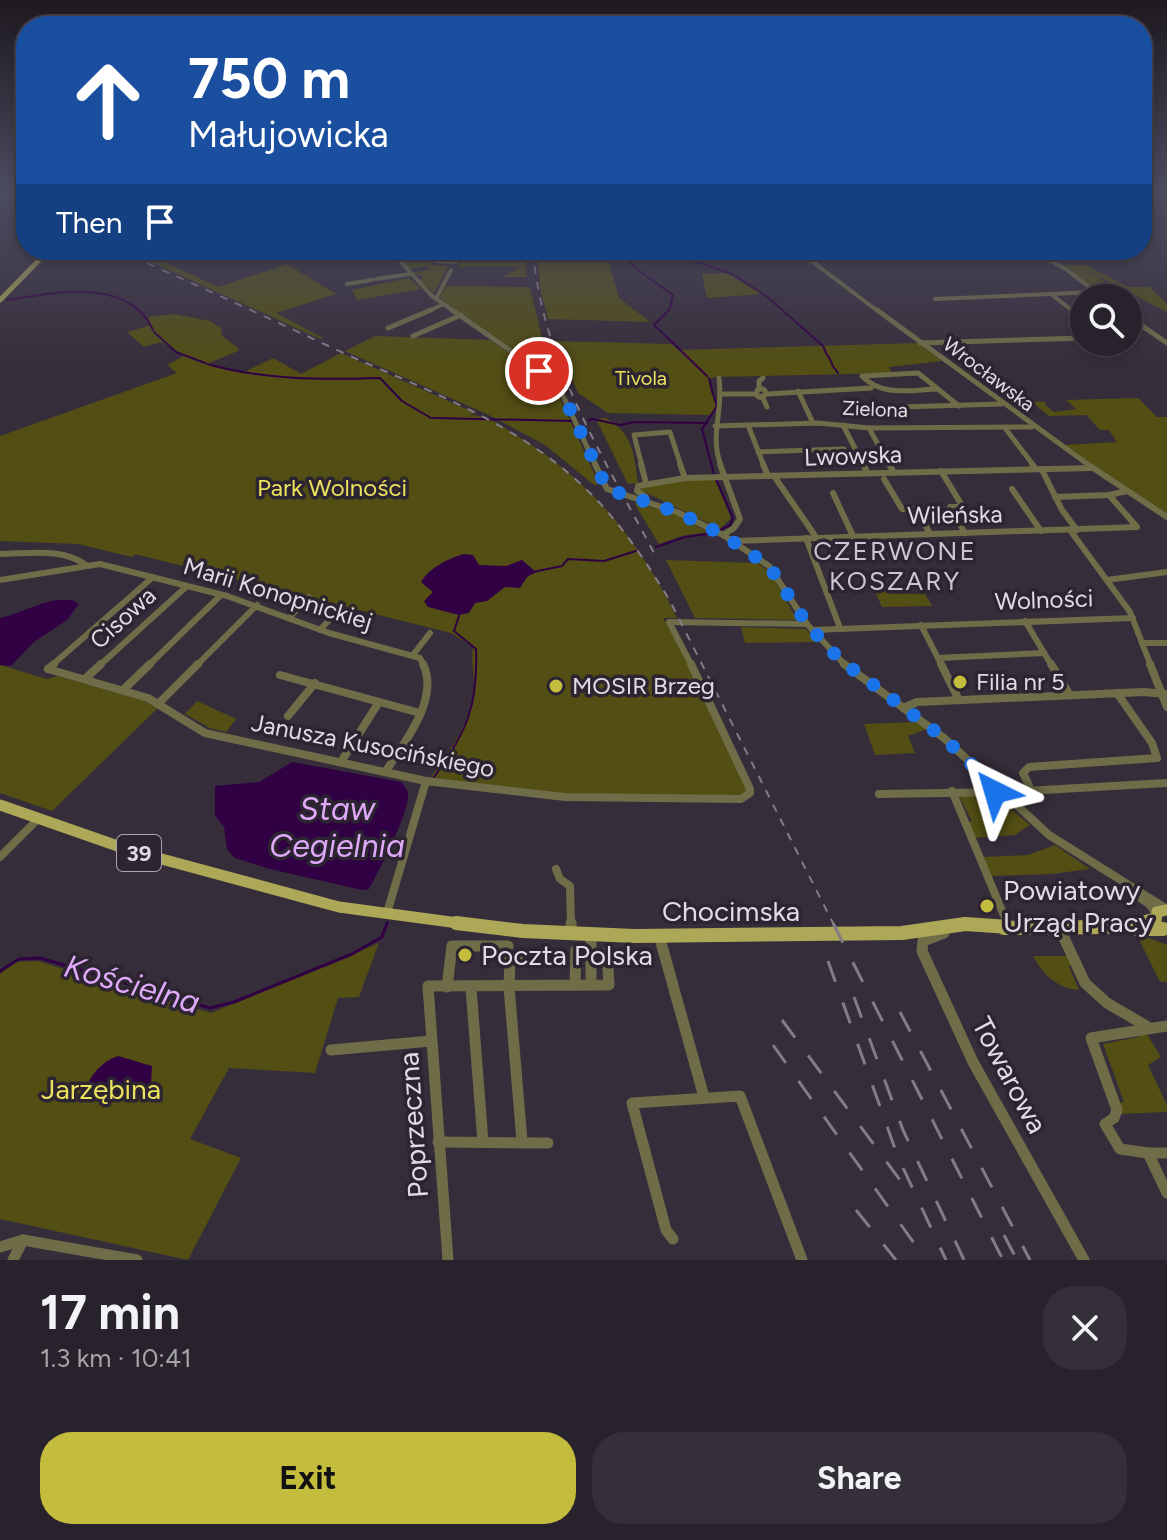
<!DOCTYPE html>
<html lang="en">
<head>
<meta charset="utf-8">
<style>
  :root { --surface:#28222c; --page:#342f38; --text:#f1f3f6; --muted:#a5a4a9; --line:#443f48; --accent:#c4bc3d }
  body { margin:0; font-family:Figtree,sans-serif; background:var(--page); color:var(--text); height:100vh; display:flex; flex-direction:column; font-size:30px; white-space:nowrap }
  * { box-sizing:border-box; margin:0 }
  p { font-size:26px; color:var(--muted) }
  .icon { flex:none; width:44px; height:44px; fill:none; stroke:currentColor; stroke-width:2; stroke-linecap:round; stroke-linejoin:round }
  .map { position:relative; height:1260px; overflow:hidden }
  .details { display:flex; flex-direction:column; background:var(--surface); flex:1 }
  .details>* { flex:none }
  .top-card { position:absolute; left:16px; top:16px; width:1136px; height:244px; border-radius:32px; box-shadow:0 4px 12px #0003,0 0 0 2px var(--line); background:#1a4fa0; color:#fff; overflow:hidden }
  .tools { position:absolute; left:1070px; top:284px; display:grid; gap:16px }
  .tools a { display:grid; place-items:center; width:72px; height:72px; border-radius:50%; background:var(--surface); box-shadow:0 4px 12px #0003,0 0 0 2px var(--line); font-size:40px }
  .pin { position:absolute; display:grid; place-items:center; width:68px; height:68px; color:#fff; margin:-34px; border:4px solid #fff; border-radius:50%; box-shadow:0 2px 8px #0007 }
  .me { position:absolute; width:88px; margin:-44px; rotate:320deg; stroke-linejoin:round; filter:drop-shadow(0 0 6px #0008) }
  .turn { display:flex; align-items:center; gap:28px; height:168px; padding:0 40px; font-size:36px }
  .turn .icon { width:104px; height:104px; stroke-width:2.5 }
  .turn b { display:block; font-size:56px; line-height:68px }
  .then { display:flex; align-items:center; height:76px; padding:0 40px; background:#0003; gap:16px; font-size:30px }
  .round { display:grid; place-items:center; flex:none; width:84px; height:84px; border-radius:32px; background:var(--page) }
  .head { display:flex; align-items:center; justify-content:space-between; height:136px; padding:0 40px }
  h1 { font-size:48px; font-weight:700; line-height:60px }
  .action { display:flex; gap:16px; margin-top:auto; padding:16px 40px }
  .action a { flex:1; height:92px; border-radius:32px; background:var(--accent); color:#111; font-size:32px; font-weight:700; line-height:92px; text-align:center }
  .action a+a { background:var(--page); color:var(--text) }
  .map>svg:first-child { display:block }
</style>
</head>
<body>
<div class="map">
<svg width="1167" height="1260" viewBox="0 0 1167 1260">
  <rect width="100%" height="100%" fill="#362d3a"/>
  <g fill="#524e14">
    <path d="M392 250H439L431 265 449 266 434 293 420 281 423 277 412 273 430 270 428 266 409 269Z"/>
    <path d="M538 250H605L619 298 650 322 548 319 540 289Z"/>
    <path d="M465 253 525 254 527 277H503L521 267H457Z"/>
    <path d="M156 258 218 287 287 264 336 294 276 313 323 338 320 339 147 260Z"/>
    <path d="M1059 265H1086L1128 287H1149L1167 304V312L1082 268 1112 286 1093 287Z"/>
    <path d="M726 273 762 294 707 298 702 274Z"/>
    <path d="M409 278 421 289 357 300 352 290Z"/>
    <path d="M446 286 530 287 546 354 558 380 443 301 440 297Z"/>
    <path d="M174 314 210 321 221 328 222 336 238 348V351L209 363 242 373 273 358 301 374 341 353 475 413 468 415C486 414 502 426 517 436 590 479 641 543 677 618H663L682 649 750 793 745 798 565 797 431 777C452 747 472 722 474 685 474 670 471 662 473 647L451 633 135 554 132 557 78 544 0 541V436L177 373 167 365 184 356 161 342 144 347 127 332 151 325 148 317Z"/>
    <path d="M375 336 490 340 553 383 599 484 594 485 545 445 491 416 345 351Z"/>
    <path d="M555 341 671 344 679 350 918 343 942 361 889 367 892 373 715 377 709 379 716 406 710 415 608 413 578 393Z"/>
    <path d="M1138 398 1157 417H1167V514L1063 445 1117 442 1109 430H1100L1086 415 1049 416 1031 401 1047 402 1044 404 1054 412 1076 409 1066 400Z"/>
    <path d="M605 418C633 432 634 454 638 483L628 484 596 419Z"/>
    <path d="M714 478 731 518 720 529 641 490 642 486 669 480Z"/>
    <path d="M634 503 674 513 708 532 681 536 659 544Z"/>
    <path d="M666 560 758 563 771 573 797 620 695 618Z"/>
    <path d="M885 584 893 594H925L932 606 882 607 873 587Z"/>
    <path d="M741 627 806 629 816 642 745 643Z"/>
    <path d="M0 665 47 679 57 676 142 700 158 708 52 811 0 793Z"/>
    <path d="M197 701 236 719 226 732 210 728 185 714Z"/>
    <path d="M915 722 926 729 908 736 915 753 875 755 864 724Z"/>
    <path d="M995 795 1030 825 1015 835 975 838 968 822 972 821 959 796Z"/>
    <path d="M1055 845 1090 869 1051 874 991 876 983 857 1028 855Z"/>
    <path d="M1136 933 1167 945V982H1160Z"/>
    <path d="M379 943 359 997 338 998 315 1073 229 1068 190 1139 241 1158 188 1260 0 1219V974L16 962 37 961 211 1013Z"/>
    <path d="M1033 956H1070L1075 965 1069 966 1079 990C1057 988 1043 975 1033 956Z"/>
    <path d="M1145 1031 1161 1057 1148 1065 1167 1105V1112L1119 1114V1103L1124 1102 1103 1044 1138 1037 1139 1033Z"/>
  </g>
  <g fill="#310044">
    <path d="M464 554 473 555 479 565 506 566 522 560 536 572 527 577 520 588 505 587 487 601 475 603 469 613 459 615 428 607 424 601 433 592 421 582C429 568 447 559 464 554Z"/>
    <path d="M56 600H72L79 604 67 620 34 642 11 666 0 665V618C20 613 36 604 56 600Z"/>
    <path d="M292 762 401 782C403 784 408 791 408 793 411 809 378 874 369 889L362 890 270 869 235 858 227 849 224 827 215 816V786L259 782Z"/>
    <path d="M118 1056 152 1066 151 1083 140 1095 84 1090C92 1074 101 1062 118 1056Z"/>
  </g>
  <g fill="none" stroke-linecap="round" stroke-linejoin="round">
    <g stroke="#310044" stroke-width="2">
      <path d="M1142 197 1167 200"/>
      <path d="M636 250 629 262 641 272"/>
      <path d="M672 257 698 263"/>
      <path d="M629 262 676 254 673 250"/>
      <path d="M700 263 732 274 763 294"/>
      <path d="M642 273 673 295 670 308"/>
      <path d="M765 295 822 345"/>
      <path d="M7 300C53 293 129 276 153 330"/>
      <path d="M669 310 654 325 675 345"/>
      <path d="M154 332 176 352 205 363"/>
      <path d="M676 346 707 376"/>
      <path d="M823 346 827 355"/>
      <path d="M828 356 832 363"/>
      <path d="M207 364C264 380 321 380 380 378L402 401 431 418"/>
      <path d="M832 365 838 373"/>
      <path d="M709 378 713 395"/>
      <path d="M714 397 717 406 702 429 714 474"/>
      <path d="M433 418 572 421"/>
      <path d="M593 419 620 425 635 422 707 423"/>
      <path d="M589 420 592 419"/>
      <path d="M716 479 733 518 730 525 720 530"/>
      <path d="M656 547 685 537 715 533"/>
      <path d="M533 572 562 566 568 559 604 561 636 551"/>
      <path d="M434 777C467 732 478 706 476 649L454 631 459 616"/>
      <path d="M387 925 388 922"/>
    </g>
    <path stroke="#310044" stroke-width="3" d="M0 971 19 959 40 958 210 1008 234 1002 352 954 382 937 387 923"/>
    <g stroke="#6f6d48" stroke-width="4">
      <path d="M390 250 432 296 455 312"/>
      <path d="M797 250 879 312"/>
      <path d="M1032 250 1067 270 1103 298"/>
      <path d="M439 253 460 254"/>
      <path d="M435 261 456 262"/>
      <path d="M376 279 411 274"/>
      <path d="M347 284 372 280"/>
      <path d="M1051 294 1074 312"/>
      <path d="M437 297 451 270"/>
      <path d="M935 299 1096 292"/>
      <path d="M426 312 444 304"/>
    </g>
    <g stroke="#6f6d48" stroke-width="5">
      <path d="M452 310 557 383 596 466"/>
      <path d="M877 310 1090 466"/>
      <path d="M1071 310 1084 314"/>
      <path d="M1128 316 1167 343"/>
      <path d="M388 328 431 310"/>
      <path d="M413 336 461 315"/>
      <path d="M920 343 1084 338"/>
      <path d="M719 378C724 412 709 433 721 466"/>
      <circle cx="761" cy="393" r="4.5"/>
      <path d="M937 389C910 390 882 397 862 376L918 373 959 406"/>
      <path d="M759 390V381L763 378"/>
      <path d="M798 391 813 423"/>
      <path d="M722 394H755"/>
      <path d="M767 394 871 388"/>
      <path d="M762 396 767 407"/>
      <path d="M901 407 1001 404"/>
      <path d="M748 425 764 466"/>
      <path d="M843 425 864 466"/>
      <path d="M715 426 818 423 869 428 1032 427"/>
      <path d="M869 428 890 466"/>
      <path d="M1005 428 1034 466"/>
      <path d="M758 452 844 449"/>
      <path d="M642 466 634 435 670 432 681 466"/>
    </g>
    <g stroke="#6f6d48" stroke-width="6">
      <path d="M595 464 607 489 677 512 723 535 769 566 807 624 846 666"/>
      <path d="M641 464 646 483"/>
      <path d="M680 464 685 478"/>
      <path d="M720 464 740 519 734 528 723 535"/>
      <path d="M763 464 768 476"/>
      <path d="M863 464 867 472"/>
      <path d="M889 464 893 471"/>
      <path d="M1032 464 1035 468"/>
      <path d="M1087 464 1167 517"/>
      <path d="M1042 470 1062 510 1077 530"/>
      <path d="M941 471 963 507H950L965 533"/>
      <path d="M774 476 816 537"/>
      <path d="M884 479 902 509H917L930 534"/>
      <path d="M1012 489 1041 531"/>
      <path d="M833 493 853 536"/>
      <path d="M1055 497 1109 495 1127 491"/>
      <path d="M643 502 646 497 637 491 638 486 685 478 1092 468"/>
      <path d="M922 518 955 517"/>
      <path d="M1070 530 1130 612 1151 666"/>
      <path d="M806 538 840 628"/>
      <path d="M732 541 1137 527 1109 495"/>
      <path d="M0 554C28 554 62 547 86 565"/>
      <path d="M0 580 100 564 227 596 329 633 420 658 424 666"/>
      <path d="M1107 580 1167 572"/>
      <path d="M290 617 309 597"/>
      <path d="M1025 621 1052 666"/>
      <path d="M921 625 942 666"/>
      <path d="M320 630 342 606"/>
      <path d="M812 630 1133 618"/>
      <path d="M1142 643H1167"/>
      <path d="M413 655 430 633"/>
      <path d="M938 658 1044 653"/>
      <path d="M51 666 153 577"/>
      <path d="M99 666 187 586"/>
      <path d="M148 666 221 595"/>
      <path d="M196 666 257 605"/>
      <path d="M692 666 669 622 807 624"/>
    </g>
    <g stroke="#6f6d48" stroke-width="8">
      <path d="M844 664 944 738 1049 835 1167 909"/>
      <path d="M941 664 959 700"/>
      <path d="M1051 664 1070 695"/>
      <path d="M1150 664 1167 707"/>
      <path d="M48 669 148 698 205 733 426 781 565 797 741 799 750 793V789L691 664"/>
      <path d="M48 669 54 664"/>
      <path d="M280 675 420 713"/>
      <path d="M85 679 101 664"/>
      <path d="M123 690 150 664"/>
      <path d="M158 704 198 664"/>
      <path d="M903 708 917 702 1144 692 1167 694"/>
      <path d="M288 716 315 683"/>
      <path d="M341 762 379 702"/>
      <path d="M386 771C404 743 440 699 423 664"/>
      <path d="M1031 790 1023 773 1029 767 1157 758 1152 743 1117 693"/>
      <path d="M952 791 1008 925"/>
      <path d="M879 794 1007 792 1167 783"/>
      <path d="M0 857 38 819"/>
      <path d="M556 869 560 879 570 886 571 925"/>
      <path d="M1132 892 1150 905 1156 914"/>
      <path d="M387 913 426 781"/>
    </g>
    <g stroke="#6f6d48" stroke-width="11">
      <path d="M571 923V933"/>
      <path d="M1007 923 1009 927"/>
      <path d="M1059 927 1085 983 1107 1003 1148 1027"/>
      <path d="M944 933 923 941 922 951 973 1062 1084 1260"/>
      <path d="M659 935 704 1097"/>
      <path d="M591 940V984"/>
      <path d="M522 959H510L509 987 522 1141"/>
      <path d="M575 985 576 950"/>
      <path d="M447 987 452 946H508"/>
      <path d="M471 988 483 1142"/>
      <path d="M331 1050 431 1041"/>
      <path d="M438 1142 548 1143"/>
      <path d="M1148 1153 1120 1149 1105 1124 1114 1118 1117 1110 1091 1038 1167 1026"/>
      <path d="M1167 1153H1148L1167 1193"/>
      <path d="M673 1239 666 1230 632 1103 740 1096 802 1260"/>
      <path d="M0 1247 23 1240 137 1260"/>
      <path d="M13 1260 23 1240"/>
      <path d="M448 1260 428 986 609 985 607 952"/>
    </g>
    <path stroke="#ada857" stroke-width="5" d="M0 300 49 250"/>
    <g stroke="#ada857" stroke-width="11">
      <path d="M0 805 132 851 339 907 473 925"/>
      <path d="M1156 922 1157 912 1167 910"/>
      <path d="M956 925H983"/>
      <path d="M1128 925 1155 918"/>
    </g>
    <g stroke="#ada857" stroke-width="14">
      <path d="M456 923 523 931 634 936 902 933 965 924 1009 927"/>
      <path d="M1004 928 1106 927 1140 923"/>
      <path d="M1137 929H1163"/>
    </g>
    <g stroke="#837c87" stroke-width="2" stroke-dasharray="8 8" stroke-linecap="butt">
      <path d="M0 197 26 208"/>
      <path d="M118 250C196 285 273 320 350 356 427 390 509 421 573 477 614 513 642 555 670 601L834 925"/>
      <path d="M533 250C542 363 604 457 655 555"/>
    </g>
    <g stroke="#837c87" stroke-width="3" stroke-dasharray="22 22" stroke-linecap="butt">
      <path d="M833 923 1003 1260"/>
      <path d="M828 961 898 1157 946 1260"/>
      <path d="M854 997 903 1130 964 1260"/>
      <path d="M900 1012 1030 1260"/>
      <path d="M782 1020 900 1180"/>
      <path d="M773 1045 926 1260"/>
      <path d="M856 1210 896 1260"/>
      <path d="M1004 1235 1017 1260"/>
    </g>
  </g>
  <linearGradient id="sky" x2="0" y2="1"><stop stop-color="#1e1920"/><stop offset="0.52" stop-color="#4c4c60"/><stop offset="1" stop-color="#4c4c60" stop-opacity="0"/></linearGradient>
  <rect width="1167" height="368" fill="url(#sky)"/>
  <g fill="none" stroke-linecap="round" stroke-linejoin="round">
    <path stroke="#1a73e8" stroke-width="14" stroke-dasharray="0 25.2" d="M539 371 560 388 607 489 677 512 723 535 769 566 807 624 839 659 944 738 999 791 995 792"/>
  </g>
  <g fill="#c4bc3d" stroke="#2c2430" stroke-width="3">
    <circle cx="960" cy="682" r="8"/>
    <circle cx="556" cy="686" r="8"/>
    <circle cx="987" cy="906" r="8"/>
    <circle cx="465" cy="955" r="8"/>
  </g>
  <g text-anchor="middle" stroke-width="7" stroke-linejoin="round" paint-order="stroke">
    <g font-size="20" fill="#e0dbe4" stroke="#2c2430">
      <text transform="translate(989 374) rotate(37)" y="7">Wrocławska</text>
      <text transform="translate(875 409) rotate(2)" y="7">Zielona</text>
    </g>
    <g font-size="20" fill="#eae15d" stroke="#2c2430">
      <text x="641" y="385">Tivola</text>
    </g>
    <rect fill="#2c2430" stroke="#aaa4ae" stroke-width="2" x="117" y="835" width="44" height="36" rx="6"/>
    <g font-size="22" font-weight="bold" fill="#e0dbe4">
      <text x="139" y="861">39</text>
    </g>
    <g font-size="24" fill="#e0dbe4" stroke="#2c2430">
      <text transform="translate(853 456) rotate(-2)" y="8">Lwowska</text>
      <text transform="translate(955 515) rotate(-1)" y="8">Wileńska</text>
      <text transform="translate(278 594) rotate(17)" y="8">Marii Konopnickiej</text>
      <text transform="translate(1044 600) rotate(-2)" y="8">Wolności</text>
      <text transform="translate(123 618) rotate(-42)" y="8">Cisowa</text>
      <text transform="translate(373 746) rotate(11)" y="8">Janusza Kusocińskiego</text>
    </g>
    <g font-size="24" fill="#eae15d" stroke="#2c2430">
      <text x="332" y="496">Park Wolności</text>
    </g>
    <g font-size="24" fill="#e0dbe4" stroke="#2c2430" text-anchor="start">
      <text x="976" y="690">Filia nr 5</text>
      <text x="572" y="694">MOSIR Brzeg</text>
    </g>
    <g font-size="26" letter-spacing="2" fill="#cfc4d5" stroke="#2c2430">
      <text x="895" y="560">CZERWONE<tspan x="895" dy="30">KOSZARY</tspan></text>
    </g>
    <g font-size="28" fill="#e0dbe4" stroke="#2c2430" text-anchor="start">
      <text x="1003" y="900">Powiatowy<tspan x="1003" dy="32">Urząd Pracy</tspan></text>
      <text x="481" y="965">Poczta Polska</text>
    </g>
    <g font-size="28" fill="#e0dbe4" stroke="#2c2430">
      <text x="731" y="921">Chocimska</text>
      <text transform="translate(1010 1075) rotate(62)" y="10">Towarowa</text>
      <text transform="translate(413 1125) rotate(-94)" y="10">Poprzeczna</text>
    </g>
    <g font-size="28" fill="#eae15d" stroke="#2c2430">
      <text x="101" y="1099">Jarzębina</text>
    </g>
    <g font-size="32" font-style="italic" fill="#dda9f8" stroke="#2c2430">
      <text x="337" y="820">Staw<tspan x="337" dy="37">Cegielnia</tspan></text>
      <text transform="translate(132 984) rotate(16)" y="11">Kościelna</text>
    </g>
  </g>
</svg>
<div class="tools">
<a><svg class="icon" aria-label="search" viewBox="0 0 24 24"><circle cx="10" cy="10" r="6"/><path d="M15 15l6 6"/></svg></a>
</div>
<div class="pin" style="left:539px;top:371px;background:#d93025"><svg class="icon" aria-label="arrive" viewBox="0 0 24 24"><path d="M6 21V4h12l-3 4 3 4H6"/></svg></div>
<svg class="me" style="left:995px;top:792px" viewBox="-20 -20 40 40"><path d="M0-17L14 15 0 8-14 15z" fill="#1a73e8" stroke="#fff" stroke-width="4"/></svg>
<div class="top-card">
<div class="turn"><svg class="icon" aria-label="ahead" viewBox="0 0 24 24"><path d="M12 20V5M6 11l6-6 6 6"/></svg><div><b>750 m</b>Małujowicka</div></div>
<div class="then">Then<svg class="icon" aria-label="arrive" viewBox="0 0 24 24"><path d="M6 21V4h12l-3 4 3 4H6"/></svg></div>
</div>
</div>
<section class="details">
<div class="head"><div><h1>17 min</h1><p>1.3 km · 10:41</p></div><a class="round"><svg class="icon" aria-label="close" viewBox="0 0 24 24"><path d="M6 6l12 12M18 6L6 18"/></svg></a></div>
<div class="action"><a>Exit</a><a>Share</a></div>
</section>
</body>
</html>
